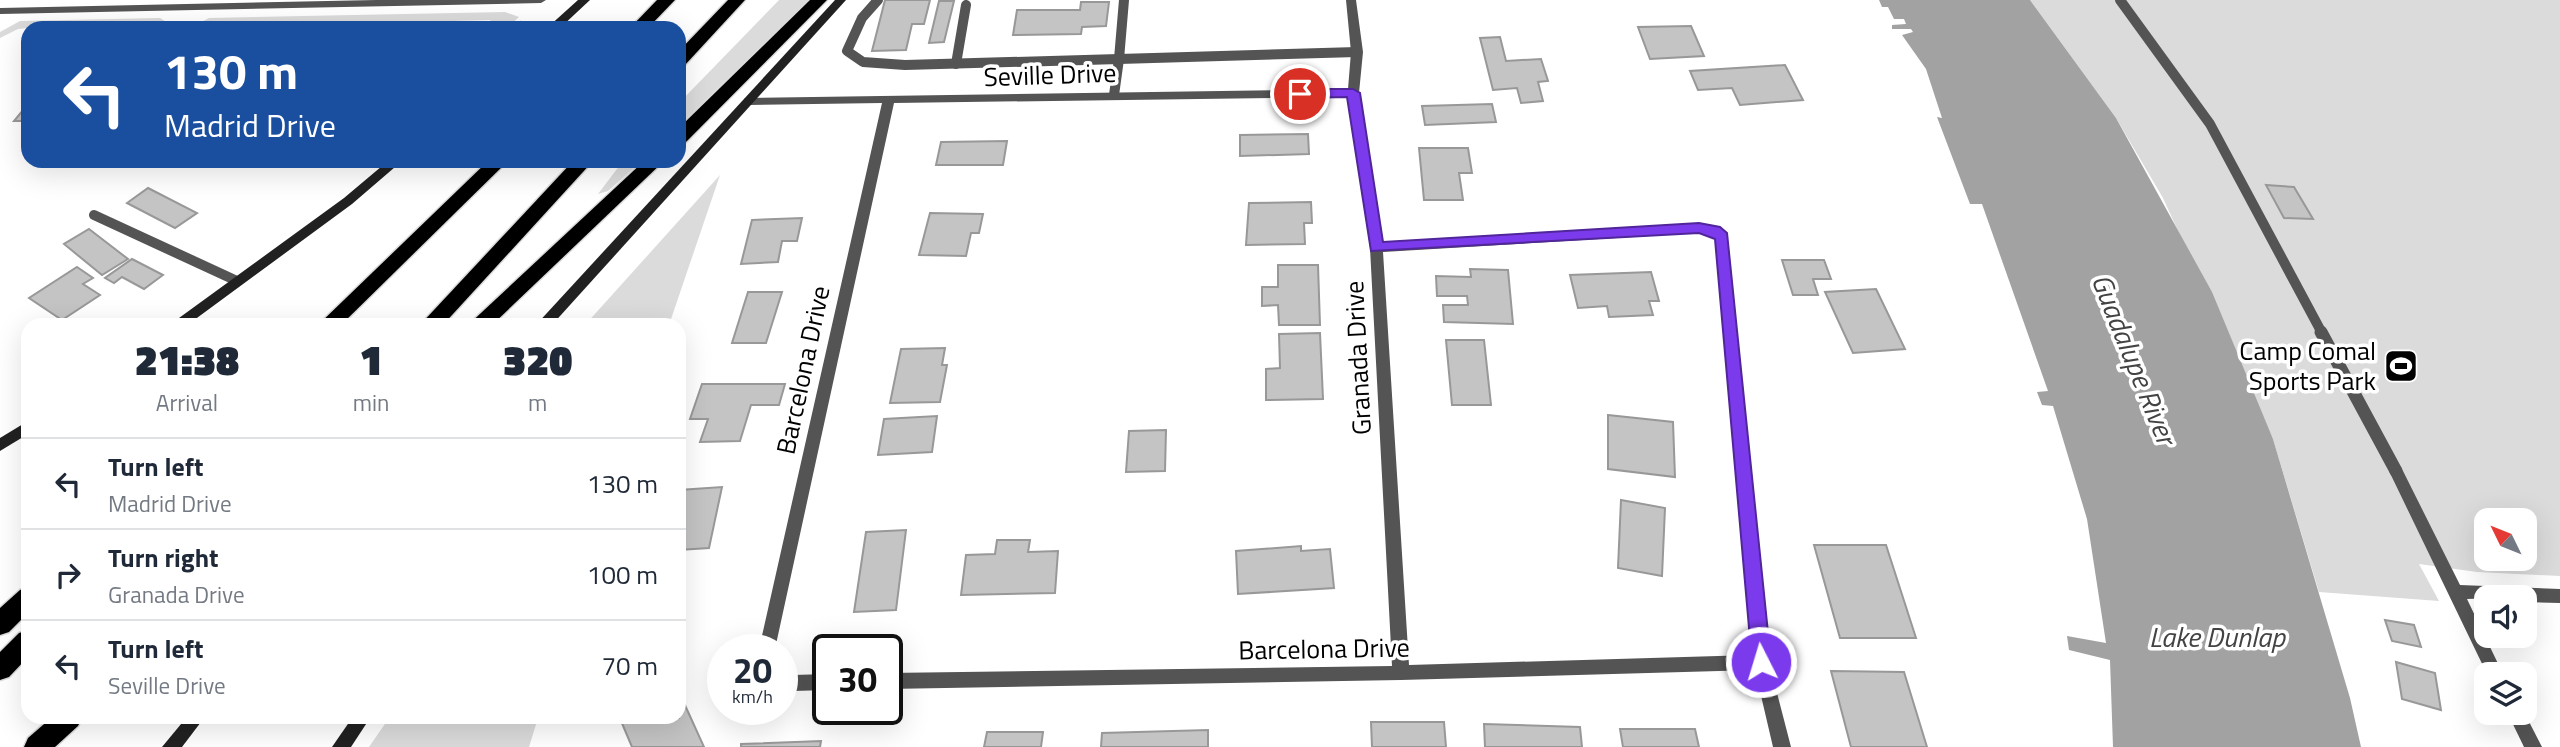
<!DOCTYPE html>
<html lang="en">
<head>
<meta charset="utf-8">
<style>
  :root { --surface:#fff; --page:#f2f2f3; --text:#1f2937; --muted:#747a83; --line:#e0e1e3 }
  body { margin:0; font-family:"Titillium Web",sans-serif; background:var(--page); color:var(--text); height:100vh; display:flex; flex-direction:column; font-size:26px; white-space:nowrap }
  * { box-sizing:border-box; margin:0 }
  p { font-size:23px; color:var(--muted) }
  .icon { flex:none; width:38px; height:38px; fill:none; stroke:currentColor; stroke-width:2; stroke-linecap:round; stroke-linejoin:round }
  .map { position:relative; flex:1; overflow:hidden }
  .sheet { position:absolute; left:21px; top:318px; width:665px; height:406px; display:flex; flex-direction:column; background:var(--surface); border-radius:21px; box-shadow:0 7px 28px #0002 }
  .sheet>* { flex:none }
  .top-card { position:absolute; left:21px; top:21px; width:665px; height:147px; border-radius:21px; box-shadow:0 7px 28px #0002; background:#1a4fa0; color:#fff; overflow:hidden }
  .needle { width:46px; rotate:313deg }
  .fabs { position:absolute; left:2474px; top:508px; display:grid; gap:14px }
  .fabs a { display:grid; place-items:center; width:63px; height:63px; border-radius:14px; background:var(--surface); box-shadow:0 7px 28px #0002; font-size:35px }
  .speed { position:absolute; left:707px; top:634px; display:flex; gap:14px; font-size:35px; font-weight:700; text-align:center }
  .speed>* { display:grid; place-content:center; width:91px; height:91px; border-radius:50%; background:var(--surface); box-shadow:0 7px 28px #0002; line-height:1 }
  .speed small { font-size:18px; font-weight:400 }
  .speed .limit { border:4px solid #111; border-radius:10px; background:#fff; color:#111 }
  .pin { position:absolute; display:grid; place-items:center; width:60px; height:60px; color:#fff; margin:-30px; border:4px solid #fff; border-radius:50%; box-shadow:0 2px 7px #0007 }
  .me { position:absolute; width:77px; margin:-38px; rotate:355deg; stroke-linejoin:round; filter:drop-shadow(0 0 5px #0008) }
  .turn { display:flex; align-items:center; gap:24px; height:147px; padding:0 28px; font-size:32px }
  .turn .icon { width:91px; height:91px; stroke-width:2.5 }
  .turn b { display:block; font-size:49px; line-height:60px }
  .eta { display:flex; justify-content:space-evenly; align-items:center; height:119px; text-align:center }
  .eta b { font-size:42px; font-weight:800; line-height:49px }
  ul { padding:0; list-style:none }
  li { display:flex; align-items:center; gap:21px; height:91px; padding:0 28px; border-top:2px solid var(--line) }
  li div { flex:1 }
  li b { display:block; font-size:26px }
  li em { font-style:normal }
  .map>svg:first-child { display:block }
</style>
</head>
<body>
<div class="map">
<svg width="2560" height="747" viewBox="0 0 2560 747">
  <rect width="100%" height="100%" fill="#fff"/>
  <g fill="#dbdbdb" fill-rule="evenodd">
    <path d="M779 0H809L679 126V103Z"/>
    <path d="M2030 0H2560V576L2477 572 2419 564 2439 601 2319 592 2273 439 2163 198 2116 118ZM2487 520H2525V558H2487Z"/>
    <path d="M505 12 519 17 509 26 513 27 521 20 520 28H480L491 20 190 28 209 18Z"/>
    <path d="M160 18 168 23 166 28H28L18 29 0 38V32L20 21Z"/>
    <path d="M623 161H642L608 191 598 194Z"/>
    <path d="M720 175 669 325H585Z"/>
    <path d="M389 718H538L529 747H369Z"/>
  </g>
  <path fill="#a2a2a2" d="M1879 0H2030L2116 118 2212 292 2273 439 2350 698 2361 747H2113L2110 660 2069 650 2067 636 2106 643 2087 519 2053 406 2042 405 2037 392 2048 391 1982 204H1970L1937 117 1942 118 1926 69 1902 35 1913 32 1911 29H1892V25L1906 24 1904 19H1894L1888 7H1882Z"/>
  <g fill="#c4c4c4" stroke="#989898" stroke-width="2">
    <path d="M885 0H930L924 24H912L906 50 872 51Z"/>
    <path d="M939 1H954L944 42 929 43Z"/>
    <path d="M1081 2H1109L1106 26 1082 27 1081 34 1013 35 1017 10H1080Z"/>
    <path d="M1691 26 1704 56 1650 59 1638 27Z"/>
    <path d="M1500 37 1506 61 1541 59 1548 81 1538 82 1543 101 1521 103 1517 88 1493 90 1480 38Z"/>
    <path d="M1785 65 1803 100 1740 105 1732 88 1698 90 1690 71Z"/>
    <path d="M28 104V121H14Z"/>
    <path d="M1492 104 1496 122 1425 125 1422 106Z"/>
    <path d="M1308 134 1309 154 1240 156V135Z"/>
    <path d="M1007 141 1003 165H936L941 142Z"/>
    <path d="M1419 148H1468L1472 173H1459L1463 200H1424Z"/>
    <path d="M2266 185 2294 187 2313 219 2284 218Z"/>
    <path d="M148 188 197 213 175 228 127 203Z"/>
    <path d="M1311 202 1312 223H1304L1305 244 1246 245 1249 203Z"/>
    <path d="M930 213 983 214 979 233H971L966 256 919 255Z"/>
    <path d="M802 218 797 241H782L778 262 741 264 752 220Z"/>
    <path d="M89 229 128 259 102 275 64 244Z"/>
    <path d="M132 259 163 275 144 289 122 277 114 283 105 278Z"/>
    <path d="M1782 260H1824L1831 279H1813L1818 295H1793Z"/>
    <path d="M1278 265H1318L1320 325H1279L1278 305 1262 306V287H1278Z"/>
    <path d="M77 267 93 278 83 284 100 295 62 320 29 298Z"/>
    <path d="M1470 269 1508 270 1513 324 1444 322 1443 305H1468L1467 296H1437L1436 276 1471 277Z"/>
    <path d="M1651 272 1659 301H1649L1653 315 1609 317 1607 306 1578 308 1570 275Z"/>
    <path d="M1876 289 1905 349 1853 353 1825 292Z"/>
    <path d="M748 292H782L766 343H732Z"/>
    <path d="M1320 333 1323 399 1266 400V369L1280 368 1279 334Z"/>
    <path d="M1446 340H1484L1491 405H1452Z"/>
    <path d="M945 348 942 365H947L940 402 890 403 901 349Z"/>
    <path d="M702 384H785L779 405H751L740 441 700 442 708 419H690Z"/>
    <path d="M1608 415 1673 422 1675 477 1608 469Z"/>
    <path d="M937 416 932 452 878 455 884 419Z"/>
    <path d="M1166 430 1165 471 1126 472 1129 431Z"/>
    <path d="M722 487 709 548 679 550V490Z"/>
    <path d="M1621 500 1665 508 1662 576 1618 568Z"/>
    <path d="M906 530 896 610 854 612 866 532Z"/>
    <path d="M997 540H1030L1028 552 1058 551 1055 593 961 595 966 555 995 554Z"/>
    <path d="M1814 545H1886L1916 638H1840Z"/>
    <path d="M1301 546V551L1330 549 1334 588 1238 594 1236 551Z"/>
    <path d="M2385 620 2414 625 2421 647 2392 641Z"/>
    <path d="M2396 662 2435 673 2441 710 2402 699Z"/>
    <path d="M1831 671 1904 672 1927 747H1851Z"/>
    <path d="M679 692 704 747H632L621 721 627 718H679Z"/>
    <path d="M1371 722H1444L1446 747H1372Z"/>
    <path d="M1484 724 1580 727 1582 747H1485Z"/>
    <path d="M1620 729H1695L1699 747H1623Z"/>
    <path d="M1208 730V747H1101L1102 733Z"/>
    <path d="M987 732H1043L1041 747H984Z"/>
    <path d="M821 741 820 747H741V744Z"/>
  </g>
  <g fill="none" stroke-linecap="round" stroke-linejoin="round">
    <defs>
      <g id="motorway">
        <path d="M657 0H675L648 28H630Z"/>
        <path d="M728 0H745L685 65 679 66V51Z"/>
        <path d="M810 0H827L685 143 679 145V128Z"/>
        <path d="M488 161H508L340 326H317Z"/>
        <path d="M573 161H593L442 326H419Z"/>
        <path d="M644 161H664L491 326H467Z"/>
        <path d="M28 587V613L9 632 0 635V608L20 590Z"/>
        <path d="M28 630V657L9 677 0 680V652L19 633Z"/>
        <path d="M51 718H82L78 726 55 747H24L28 738Z"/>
      </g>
    </defs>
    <use href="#motorway" stroke="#dbdbdb" stroke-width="3"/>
    <g stroke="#545454" stroke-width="10">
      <path d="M878 0 862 18 847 51 863 62 905 65 1119 59 1114 95"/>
      <path d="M1124 0 1119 59 1357 52"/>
      <path d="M2120 0 2210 124 2322 333"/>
      <path d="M956 64 966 5"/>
      <path d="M94 215 237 281"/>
    </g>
    <path stroke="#545454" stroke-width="13" d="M2321 332 2396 471"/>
    <g fill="#545454" fill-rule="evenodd">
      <path d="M376 0H546L541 3 0 14V8Z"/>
      <path d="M1346 0H1356L1363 52 1359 93 1382 243 1700 223 1720 228 1727 234 1769 662 1791 747H1773L1755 670 1401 680 887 689V673L1392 666 1370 248 1348 97 894 103 775 649H759L882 103 749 105 743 101 745 98 1348 89 1351 52ZM1700 233 1711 235 1716 239 1752 655 1409 665 1383 252Z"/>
      <path d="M2396 465 2401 467 2460 585 2560 589V603L2525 602V597L2467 599 2503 674H2487L2389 471 2391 467Z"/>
      <path d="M782 672 793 675 828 674V690L793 691 782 687Z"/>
      <path d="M2507 712H2524L2542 747H2524Z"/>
    </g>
    <g fill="#212121" fill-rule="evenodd">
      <path d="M578 0H590L560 28H547Z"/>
      <path d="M835 0H846L551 326H535Z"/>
      <path d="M388 161H402L352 204 186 326H168L344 198Z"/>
      <path d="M28 421V434L0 451V438Z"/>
      <path d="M186 718H204L182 747H162Z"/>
      <path d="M352 718H370L351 747H332Z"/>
    </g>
    <use href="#motorway" fill="#000" fill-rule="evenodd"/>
  </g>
  <path fill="#7c3aed" stroke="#51269a" stroke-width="2" d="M1353 89 1360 93 1383 242 1699 223 1720 227 1727 233 1771 662 1768 668 1761 670 1755 668 1752 662 1715 239 1699 233 1371 251 1347 97 1300 98 1293 94 1300 89Z"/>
  <defs>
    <symbol id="stadium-square" viewBox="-11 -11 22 22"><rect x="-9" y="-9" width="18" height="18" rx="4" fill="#000" stroke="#fff"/><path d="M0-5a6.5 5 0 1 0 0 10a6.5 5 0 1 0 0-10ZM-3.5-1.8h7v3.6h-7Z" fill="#fff"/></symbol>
  </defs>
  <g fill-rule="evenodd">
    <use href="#stadium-square" x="2382" y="347" width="38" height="38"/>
  </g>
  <g text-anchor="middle" stroke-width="7" stroke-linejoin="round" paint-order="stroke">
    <g font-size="26" fill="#000" stroke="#fff">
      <text transform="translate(1050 75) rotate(-2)" y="9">Seville Drive</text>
      <text transform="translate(1358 358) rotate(-93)" y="9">Granada Drive</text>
      <text transform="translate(803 370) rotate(-78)" y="9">Barcelona Drive</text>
      <text transform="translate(1324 649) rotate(-1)" y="9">Barcelona Drive</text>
    </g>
    <g font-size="26" fill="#000" stroke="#fff" text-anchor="end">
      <text x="2376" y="360">Camp Comal<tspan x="2376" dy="30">Sports Park</tspan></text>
    </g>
    <g font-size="28" font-style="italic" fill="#434343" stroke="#fff">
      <text transform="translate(2134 359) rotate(68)" y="10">Guadalupe River</text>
      <text x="2217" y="647">Lake Dunlap</text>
    </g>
  </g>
</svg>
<div class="fabs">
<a><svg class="needle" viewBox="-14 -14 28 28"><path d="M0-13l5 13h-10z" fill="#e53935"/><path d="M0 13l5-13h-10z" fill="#747a83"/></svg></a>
<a><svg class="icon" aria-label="sound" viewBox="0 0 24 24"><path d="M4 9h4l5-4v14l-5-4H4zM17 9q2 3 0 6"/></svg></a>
<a><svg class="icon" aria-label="layers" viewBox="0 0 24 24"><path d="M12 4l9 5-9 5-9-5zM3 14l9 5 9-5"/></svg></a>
</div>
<div class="speed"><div>20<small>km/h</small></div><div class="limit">30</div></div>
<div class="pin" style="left:1300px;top:94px;background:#d93025"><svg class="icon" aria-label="arrive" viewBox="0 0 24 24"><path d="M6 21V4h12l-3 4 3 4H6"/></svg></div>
<svg class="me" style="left:1761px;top:662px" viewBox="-20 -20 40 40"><circle r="17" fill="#7c3aed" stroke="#fff" stroke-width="3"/><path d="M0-11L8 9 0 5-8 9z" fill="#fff"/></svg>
<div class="top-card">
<div class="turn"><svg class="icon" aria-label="left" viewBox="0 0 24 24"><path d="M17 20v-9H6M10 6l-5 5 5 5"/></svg><div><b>130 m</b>Madrid Drive</div></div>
</div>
<section class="sheet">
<div class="eta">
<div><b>21:38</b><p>Arrival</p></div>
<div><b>1</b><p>min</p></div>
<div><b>320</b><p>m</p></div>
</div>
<ul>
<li><svg class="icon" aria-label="left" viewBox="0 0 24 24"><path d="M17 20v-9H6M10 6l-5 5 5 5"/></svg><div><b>Turn left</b><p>Madrid Drive</p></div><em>130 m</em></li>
<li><svg class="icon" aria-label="right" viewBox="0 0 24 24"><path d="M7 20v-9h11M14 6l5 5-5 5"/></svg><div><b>Turn right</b><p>Granada Drive</p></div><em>100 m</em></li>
<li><svg class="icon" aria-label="left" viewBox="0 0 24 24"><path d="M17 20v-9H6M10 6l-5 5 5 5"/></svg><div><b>Turn left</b><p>Seville Drive</p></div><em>70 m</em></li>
</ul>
</section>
</div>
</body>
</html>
